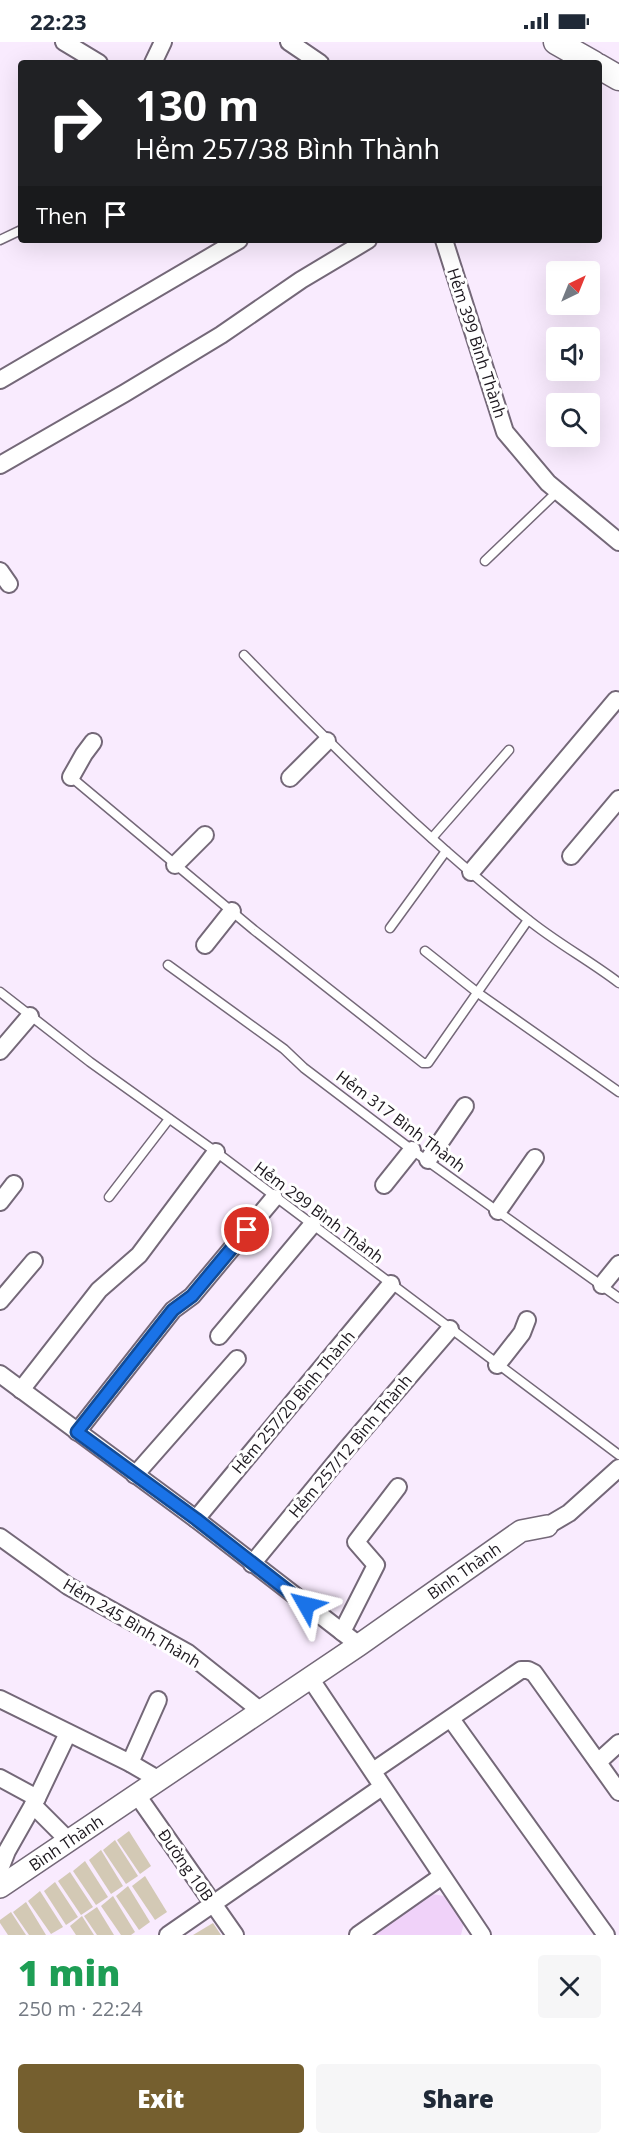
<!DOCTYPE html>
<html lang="en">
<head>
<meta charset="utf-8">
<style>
  :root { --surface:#fff; --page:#f6f6f7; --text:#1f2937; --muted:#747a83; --accent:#755f2f }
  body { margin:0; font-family:"Open Sans",sans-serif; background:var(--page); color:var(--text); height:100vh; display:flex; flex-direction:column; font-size:22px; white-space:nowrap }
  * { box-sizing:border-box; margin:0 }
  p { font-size:20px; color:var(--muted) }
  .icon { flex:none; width:33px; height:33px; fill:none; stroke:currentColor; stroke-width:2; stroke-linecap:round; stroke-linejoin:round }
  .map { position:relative; height:1893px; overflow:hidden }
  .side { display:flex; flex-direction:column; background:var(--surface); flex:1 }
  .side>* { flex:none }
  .guide { position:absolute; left:18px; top:18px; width:584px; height:183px; border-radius:6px; box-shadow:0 6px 24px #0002; background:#202124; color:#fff; overflow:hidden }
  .needle { width:39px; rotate:43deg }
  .buttons { position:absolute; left:546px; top:219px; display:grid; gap:12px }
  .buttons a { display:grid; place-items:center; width:54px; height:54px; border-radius:6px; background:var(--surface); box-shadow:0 6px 24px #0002; font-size:30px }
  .pin { position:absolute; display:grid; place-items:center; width:51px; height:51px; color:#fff; margin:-26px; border:3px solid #fff; border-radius:50%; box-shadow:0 2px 6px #0007 }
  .me { position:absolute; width:66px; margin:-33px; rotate:307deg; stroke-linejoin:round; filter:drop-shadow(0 0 4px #0008) }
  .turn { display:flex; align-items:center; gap:21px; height:126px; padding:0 18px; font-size:27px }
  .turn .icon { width:78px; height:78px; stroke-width:2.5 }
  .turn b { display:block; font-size:42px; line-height:51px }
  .then { display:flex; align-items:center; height:57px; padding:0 18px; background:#0003; gap:12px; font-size:22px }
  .round { display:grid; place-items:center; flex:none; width:63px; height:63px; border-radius:6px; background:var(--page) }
  .head { display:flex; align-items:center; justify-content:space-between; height:102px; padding:0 18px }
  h1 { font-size:36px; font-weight:800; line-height:45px; color:#1e9e55 }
  .primary-button { display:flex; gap:12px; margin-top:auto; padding:12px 18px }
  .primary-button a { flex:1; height:69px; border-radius:6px; background:var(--accent); color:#fff; font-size:24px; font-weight:800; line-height:69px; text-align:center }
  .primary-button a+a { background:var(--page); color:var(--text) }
  .status { display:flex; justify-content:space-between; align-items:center; height:42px; padding:0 30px; background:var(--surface); direction:ltr }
  .status svg { height:16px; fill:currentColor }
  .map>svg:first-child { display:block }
</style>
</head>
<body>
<div class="status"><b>22:23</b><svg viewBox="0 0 49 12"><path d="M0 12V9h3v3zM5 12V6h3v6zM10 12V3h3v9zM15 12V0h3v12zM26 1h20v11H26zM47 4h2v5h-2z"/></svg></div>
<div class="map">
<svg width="619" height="1893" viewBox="0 0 619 1893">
  <rect width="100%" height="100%" fill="#f9ebfe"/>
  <path fill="#f0d2f9" d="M432 1852 444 1854 464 1881 461 1893H373Z"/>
  <g fill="#d3c9b5">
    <path d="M129 1789 151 1824 140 1832 117 1798Z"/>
    <path d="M115 1798 138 1834 126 1842 103 1808Z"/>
    <path d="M101 1808 123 1844 111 1852 89 1818Z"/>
    <path d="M85 1819 108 1855 96 1863 73 1829Z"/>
    <path d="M70 1830 93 1865 81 1873 58 1839Z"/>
    <path d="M145 1834 167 1870 155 1878 132 1844Z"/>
    <path d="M55 1840 78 1875 66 1883 44 1849Z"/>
    <path d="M128 1844 150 1880 139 1888 116 1854Z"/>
    <path d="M40 1849 63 1885 51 1892 28 1859Z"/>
    <path d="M113 1854 135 1890 131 1893H121L101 1864Z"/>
    <path d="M26 1860 46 1893H29L13 1870Z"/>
    <path d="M97 1865 114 1893H97L84 1874Z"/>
    <path d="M11 1870 26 1893H8L0 1881V1878Z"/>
    <path d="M82 1874 94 1893H76L70 1884Z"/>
    <path d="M213 1881 221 1893H193Z"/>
  </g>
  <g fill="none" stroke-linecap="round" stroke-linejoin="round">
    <defs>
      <g id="service">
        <path d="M0 198 21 188"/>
        <path d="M485 519 558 449"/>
        <path d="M244 613C333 705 425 796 526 876 555 900 589 918 619 941"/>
        <path d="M71 735 254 888 423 1021H428L528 878"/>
        <path d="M432 796 509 708"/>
        <path d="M390 886 446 809"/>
        <path d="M425 909 478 951 619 1050"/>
        <path d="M168 923 284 1007 304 1026 412 1108 619 1256"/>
        <path d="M0 950 90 1020 216 1110 619 1413"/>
        <path d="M109 1155 169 1077"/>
      </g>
      <g id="minor">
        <path d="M64 0 99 21"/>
        <path d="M289 0 320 21"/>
        <path d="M153 21 163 0"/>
        <path d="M444 198 505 390 548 441 619 500"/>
        <path d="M0 338 239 198"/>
        <path d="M0 423 125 351 221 293 301 238 368 198"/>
        <path d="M0 529 9 542"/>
        <path d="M71 735 84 712 93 700"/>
        <path d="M290 736 327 699"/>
        <path d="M571 814 619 757"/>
        <path d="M175 823 205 793"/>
        <path d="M471 830 616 658"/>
        <path d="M205 903 232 869"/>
        <path d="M0 1009 30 974"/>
        <path d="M428 1118 465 1064"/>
        <path d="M384 1143 412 1108"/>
        <path d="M0 1160 14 1142"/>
        <path d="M498 1169 535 1116"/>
        <path d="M602 1243 619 1222"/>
        <path d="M0 1259 34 1219"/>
        <path d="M219 1294 312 1183"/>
        <path d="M497 1323 522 1291 527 1278"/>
        <path d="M0 1332 196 1477 359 1603"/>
        <path d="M21 1348 99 1248 139 1213 216 1110"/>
        <path d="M77 1390 173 1268 192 1254 274 1156"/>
        <path d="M135 1433 237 1317"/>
        <path d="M196 1477 391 1242"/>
        <path d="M547 1484 569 1471 619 1426"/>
        <path d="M0 1495 68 1544 188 1611 261 1669"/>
        <path d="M252 1522 344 1410 450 1287"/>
        <path d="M342 1590 376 1523 356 1500 398 1445"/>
        <path d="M310 1636 482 1893"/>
        <path d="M0 1657 130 1721 159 1738"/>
        <path d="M451 1677 606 1893"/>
        <path d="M598 1720 619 1701"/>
        <path d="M130 1721 158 1658"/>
        <path d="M373 1729 521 1628H528L534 1631 619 1750"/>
        <path d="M0 1736 37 1756"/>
        <path d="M137 1753 235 1893"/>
        <path d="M33 1763 69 1799"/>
        <path d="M0 1827 7 1809 37 1756 68 1691"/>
        <path d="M168 1893 382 1745"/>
        <path d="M358 1893 442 1834"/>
      </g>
      <path id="tertiary" d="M0 1845 359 1603 521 1489 547 1484"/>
      <g id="secondary">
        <path d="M556 0 593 21"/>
        <path d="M598 24 619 36"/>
      </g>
    </defs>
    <use href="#service" stroke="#746878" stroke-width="11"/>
    <use href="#minor" stroke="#746878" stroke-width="20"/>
    <use href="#tertiary" stroke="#746878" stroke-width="24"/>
    <use href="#secondary" stroke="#746878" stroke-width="27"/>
    <use href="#service" stroke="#fff" stroke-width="8"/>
    <use href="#minor" stroke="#fff" stroke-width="16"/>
    <use href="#tertiary" stroke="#fff" stroke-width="21"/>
    <use href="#secondary" stroke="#fff" stroke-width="24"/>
  </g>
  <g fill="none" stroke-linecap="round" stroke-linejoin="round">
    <defs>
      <path id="route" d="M247 1188 192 1254 173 1268 77 1390 196 1477 306 1563"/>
    </defs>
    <use href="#route" stroke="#114b97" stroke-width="15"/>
    <use href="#route" stroke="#1a73e8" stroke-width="10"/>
  </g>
  <g text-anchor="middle" stroke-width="6" stroke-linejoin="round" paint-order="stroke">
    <g font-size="16" fill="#1c171e" stroke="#fff">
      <text transform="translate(477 301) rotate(72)" y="6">Hẻm 399 Bình Thành</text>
      <text transform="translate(401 1079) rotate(37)" y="6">Hẻm 317 Bình Thành</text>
      <text transform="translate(319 1170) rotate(37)" y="6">Hẻm 299 Bình Thành</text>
      <text transform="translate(293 1360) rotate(-50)" y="6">Hẻm 257/20 Bình Thành</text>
      <text transform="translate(350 1404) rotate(-50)" y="6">Hẻm 257/12 Bình Thành</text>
      <text transform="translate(464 1529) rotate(-35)" y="6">Bình Thành</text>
      <text transform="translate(132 1581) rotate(31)" y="6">Hẻm 245 Bình Thành</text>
      <text transform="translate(66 1801) rotate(-34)" y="6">Bình Thành</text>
      <text transform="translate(186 1823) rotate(55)" y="6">Đường 10B</text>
    </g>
  </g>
</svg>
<div class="buttons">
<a><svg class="needle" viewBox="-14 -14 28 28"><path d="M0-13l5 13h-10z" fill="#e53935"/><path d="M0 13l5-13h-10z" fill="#747a83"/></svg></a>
<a><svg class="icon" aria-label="sound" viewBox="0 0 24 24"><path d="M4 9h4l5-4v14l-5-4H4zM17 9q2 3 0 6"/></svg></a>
<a><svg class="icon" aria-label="search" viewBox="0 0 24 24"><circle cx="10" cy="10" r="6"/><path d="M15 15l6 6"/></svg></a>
</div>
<div class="pin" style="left:247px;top:1188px;background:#d93025"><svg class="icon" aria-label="arrive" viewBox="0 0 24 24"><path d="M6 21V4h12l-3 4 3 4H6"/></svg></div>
<svg class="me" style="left:306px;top:1563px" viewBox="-20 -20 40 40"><path d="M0-17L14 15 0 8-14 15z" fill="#1a73e8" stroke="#fff" stroke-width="4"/></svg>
<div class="guide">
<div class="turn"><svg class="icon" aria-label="right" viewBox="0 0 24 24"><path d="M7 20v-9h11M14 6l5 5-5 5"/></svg><div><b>130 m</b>Hẻm 257/38 Bình Thành</div></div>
<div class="then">Then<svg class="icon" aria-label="arrive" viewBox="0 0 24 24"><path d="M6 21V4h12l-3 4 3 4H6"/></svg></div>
</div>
</div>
<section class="side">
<div class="head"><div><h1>1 min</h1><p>250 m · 22:24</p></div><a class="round"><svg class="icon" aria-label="close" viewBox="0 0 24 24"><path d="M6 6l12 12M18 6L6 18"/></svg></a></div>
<div class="primary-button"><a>Exit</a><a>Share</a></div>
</section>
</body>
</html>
